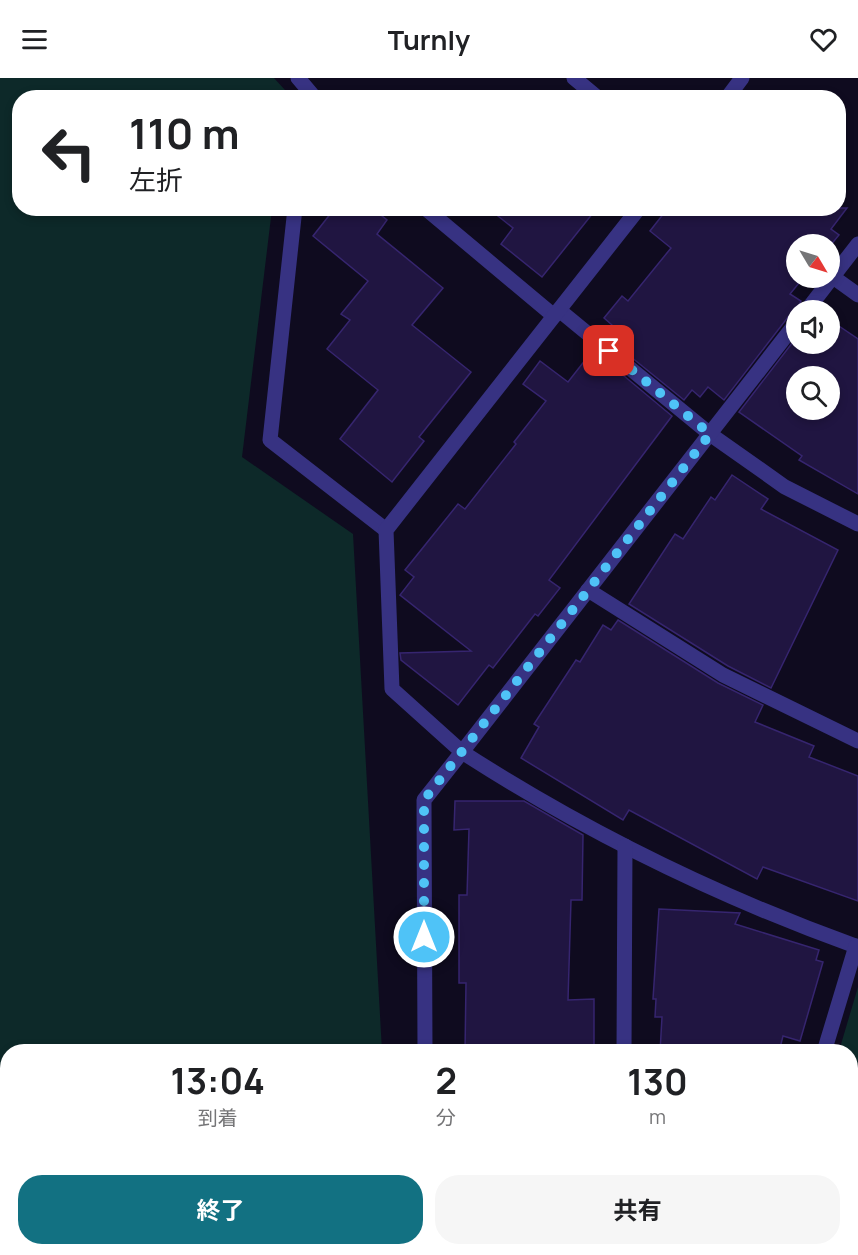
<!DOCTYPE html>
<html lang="ja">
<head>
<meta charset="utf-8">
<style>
  :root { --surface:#fff; --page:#f6f6f6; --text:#202124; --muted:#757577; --accent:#127182 }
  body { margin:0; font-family:Manrope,"Noto Sans JP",sans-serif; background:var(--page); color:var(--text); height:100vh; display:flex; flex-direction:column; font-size:22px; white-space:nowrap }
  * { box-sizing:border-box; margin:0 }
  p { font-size:20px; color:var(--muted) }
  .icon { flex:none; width:33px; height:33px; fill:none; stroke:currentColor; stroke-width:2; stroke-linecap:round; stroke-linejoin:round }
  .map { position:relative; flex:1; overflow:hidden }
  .drawer { position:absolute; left:0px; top:966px; width:858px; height:212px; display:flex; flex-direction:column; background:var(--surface); border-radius:24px 24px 0 0; box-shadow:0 3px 9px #0003 }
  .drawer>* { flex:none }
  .top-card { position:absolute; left:12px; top:12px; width:834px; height:126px; border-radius:24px; box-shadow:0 3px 9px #0003; background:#fff; color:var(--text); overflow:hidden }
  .needle { width:39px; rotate:128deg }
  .controls { position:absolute; left:786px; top:156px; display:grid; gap:12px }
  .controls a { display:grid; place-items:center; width:54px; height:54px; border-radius:50%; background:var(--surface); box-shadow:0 3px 9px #0003; font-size:30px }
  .pin { position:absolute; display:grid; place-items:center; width:51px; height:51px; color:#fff; margin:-26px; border-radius:12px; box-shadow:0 3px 9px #0006 }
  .me { position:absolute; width:66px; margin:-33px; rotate:0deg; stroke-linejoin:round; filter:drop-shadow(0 0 4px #0008) }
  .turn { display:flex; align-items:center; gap:21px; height:126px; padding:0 18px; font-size:27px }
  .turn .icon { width:78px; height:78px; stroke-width:2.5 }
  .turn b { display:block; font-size:42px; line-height:51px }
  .eta { display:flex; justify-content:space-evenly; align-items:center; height:102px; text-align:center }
  .eta b { font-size:36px; font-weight:700; line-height:42px }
  .button { display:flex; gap:12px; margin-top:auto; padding:12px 18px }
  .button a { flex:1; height:69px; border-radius:24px; background:var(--accent); color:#fff; font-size:24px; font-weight:700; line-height:69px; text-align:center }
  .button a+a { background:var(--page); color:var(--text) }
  header { display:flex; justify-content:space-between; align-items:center; height:78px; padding:0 18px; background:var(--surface); font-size:27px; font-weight:700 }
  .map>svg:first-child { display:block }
</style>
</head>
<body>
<header><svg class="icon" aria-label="menu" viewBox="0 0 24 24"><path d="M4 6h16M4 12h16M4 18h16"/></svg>Turnly<svg class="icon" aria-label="heart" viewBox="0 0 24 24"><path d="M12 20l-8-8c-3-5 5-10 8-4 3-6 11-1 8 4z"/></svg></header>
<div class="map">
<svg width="858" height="1177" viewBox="0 0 858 1177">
  <rect width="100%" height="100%" fill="#0f0b1f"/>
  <g fill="#0d2929">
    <path d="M0 0H274L285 12V20H20V130L272 131 242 379 353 456 382 973 8 974V1170H394V1177H0Z"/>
    <path d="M858 909V1177H779L781 1170H850V974L839 973Z"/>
  </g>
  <g fill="#201541" stroke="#36256f" stroke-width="1.5" fill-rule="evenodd">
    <path d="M335 130H372L387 142 377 156 443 210 412 247 471 294 419 359 424 363 392 404 340 361 378 312 327 271 350 242 341 236 368 203 313 158Z"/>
    <path d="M488 130H597L542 199 501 166 513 150Z"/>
    <path d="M668 130H847L831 151 839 157 830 168 796 166V200H803L790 216 801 223 796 235 788 239 724 322 708 309 700 319 692 312 684 322 604 257 612 247 604 240 622 218 628 223 671 170 650 153Z"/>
    <path d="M830 242 858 261V416L799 382 802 378 739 334 796 260V266H830ZM796 298H830V332H796Z"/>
    <path d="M593 272 672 338 549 502 560 510 538 538 535 536 493 590 489 587 458 627 401 582 400 575 471 573 400 517 414 499 405 492 458 426 465 431 516 366 514 364 546 323 523 306 540 283 568 304Z"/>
    <path d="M732 397 768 421 761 431 838 472 771 610 728 588 629 526 675 456 683 461 711 419 715 422Z"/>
    <path d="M618 542 718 605 763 627 755 644 814 668 809 679 858 698V823L763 789 757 801 629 732 623 742 521 680 539 649 534 646 576 582 580 584 603 547 611 552Z"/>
    <path d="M455 723H524L583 757 582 822H571L568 922 594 921V974H465L466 905H459V817H467L469 751 454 752Z"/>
    <path d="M659 831 740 835 735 846 819 872 816 882 823 884 800 963 783 958 779 974H660L662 939H655L656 921H653Z"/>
  </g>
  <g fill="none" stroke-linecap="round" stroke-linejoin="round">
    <g stroke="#373282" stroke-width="15">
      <path d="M298 0 315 20"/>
      <path d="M574 0 598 20"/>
      <path d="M727 20 742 0"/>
      <path d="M295 130 270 362 386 452"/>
      <path d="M425 130 554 238"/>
      <path d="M833 199 858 217"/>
      <path d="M559 232 710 356 785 409 858 446"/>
      <path d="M807 232 858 166"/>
      <path d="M796 245 462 674C586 754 719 819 858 869"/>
      <path d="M588 512 723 597 858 663"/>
      <path d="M425 974 424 722 462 674 392 611 386 452 639 130"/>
      <path d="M624 974 625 768"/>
      <path d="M824 974 856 868"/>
      <path d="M426 1170V1177"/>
      <path d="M622 1177V1170"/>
      <path d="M764 1177 766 1170"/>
    </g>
  </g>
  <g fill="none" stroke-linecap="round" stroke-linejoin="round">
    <path stroke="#4fc3f7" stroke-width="10" stroke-dasharray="0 18" d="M424 859V722L710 356 609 273"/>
  </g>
</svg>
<div class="controls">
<a><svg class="needle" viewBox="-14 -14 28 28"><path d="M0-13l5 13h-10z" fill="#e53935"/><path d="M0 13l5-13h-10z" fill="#757577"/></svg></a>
<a><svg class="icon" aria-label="sound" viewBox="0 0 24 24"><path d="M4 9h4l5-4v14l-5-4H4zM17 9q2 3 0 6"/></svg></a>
<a><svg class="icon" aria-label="search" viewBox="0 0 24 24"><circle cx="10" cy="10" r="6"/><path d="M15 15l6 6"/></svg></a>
</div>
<div class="pin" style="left:609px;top:273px;background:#d93025"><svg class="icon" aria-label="arrive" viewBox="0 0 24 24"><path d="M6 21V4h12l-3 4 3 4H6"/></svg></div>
<svg class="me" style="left:424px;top:859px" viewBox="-20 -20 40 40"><circle r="17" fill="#4fc3f7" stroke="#fff" stroke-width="3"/><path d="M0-11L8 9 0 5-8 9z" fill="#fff"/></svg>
<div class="top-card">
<div class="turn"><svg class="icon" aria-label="left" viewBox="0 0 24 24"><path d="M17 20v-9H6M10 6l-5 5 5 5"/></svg><div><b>110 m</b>左折</div></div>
</div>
<section class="drawer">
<div class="eta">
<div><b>13:04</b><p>到着</p></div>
<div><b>2</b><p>分</p></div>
<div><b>130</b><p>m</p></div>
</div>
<div class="button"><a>終了</a><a>共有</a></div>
</section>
</div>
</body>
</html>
